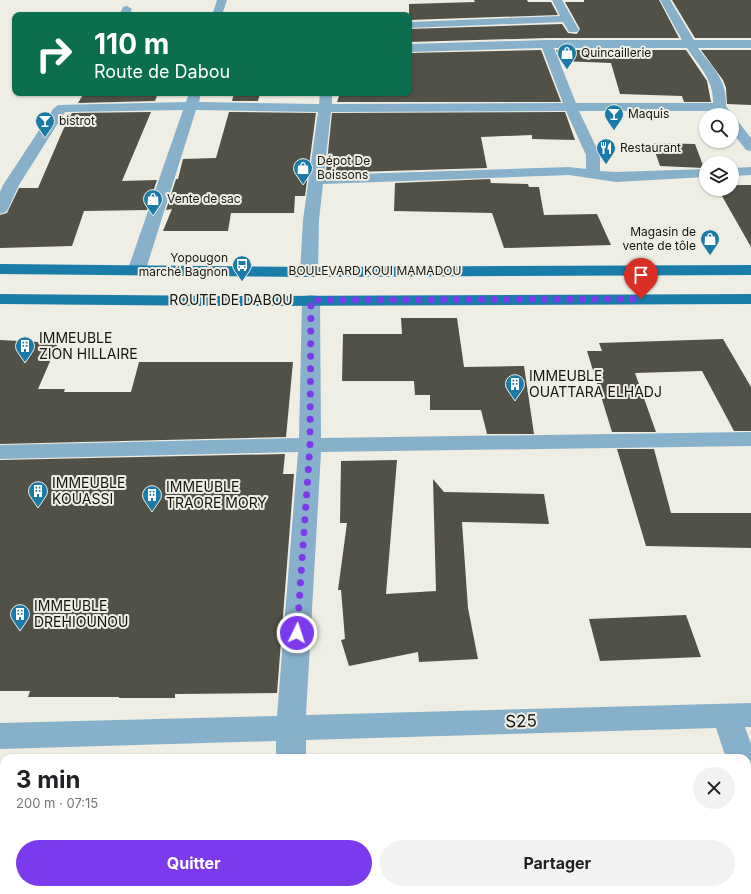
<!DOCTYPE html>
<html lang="fr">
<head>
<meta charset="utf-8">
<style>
  :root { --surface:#fff; --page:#f2f2f2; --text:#202124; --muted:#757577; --accent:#7c3aed }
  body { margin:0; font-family:Inter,sans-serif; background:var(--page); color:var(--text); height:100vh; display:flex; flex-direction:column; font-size:15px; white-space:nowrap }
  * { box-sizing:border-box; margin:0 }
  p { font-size:13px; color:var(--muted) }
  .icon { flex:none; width:22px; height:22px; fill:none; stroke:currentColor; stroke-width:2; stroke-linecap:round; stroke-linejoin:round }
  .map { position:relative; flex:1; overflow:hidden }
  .drawer { position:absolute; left:0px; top:754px; width:751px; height:140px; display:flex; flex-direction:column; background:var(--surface); border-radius:12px 12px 0 0; box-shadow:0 1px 3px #0004 }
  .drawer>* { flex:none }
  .banner { position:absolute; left:12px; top:12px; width:400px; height:84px; border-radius:8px; box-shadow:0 1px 3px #0004; background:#0b6e4f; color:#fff; overflow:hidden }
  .buttons { position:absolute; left:699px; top:108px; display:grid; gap:8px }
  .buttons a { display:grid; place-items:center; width:40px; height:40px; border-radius:50%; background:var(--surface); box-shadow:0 1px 3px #0004; font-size:20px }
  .pin { position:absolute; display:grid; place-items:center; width:34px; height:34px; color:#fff; margin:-41px -17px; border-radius:50% 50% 50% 0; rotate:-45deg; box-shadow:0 0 4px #0007 }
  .pin .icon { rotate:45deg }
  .me { position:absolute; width:44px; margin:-22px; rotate:4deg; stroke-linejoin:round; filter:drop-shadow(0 0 3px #0008) }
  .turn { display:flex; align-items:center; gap:14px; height:84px; padding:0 16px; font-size:18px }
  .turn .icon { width:52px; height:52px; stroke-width:2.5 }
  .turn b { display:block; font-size:28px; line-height:34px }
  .round { display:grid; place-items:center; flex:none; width:42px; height:42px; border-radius:21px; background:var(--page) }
  .headline { display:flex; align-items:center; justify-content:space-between; height:68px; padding:0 16px }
  h1 { font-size:24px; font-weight:700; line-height:30px }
  .primary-button { display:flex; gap:8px; margin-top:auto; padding:8px 16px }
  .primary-button a { flex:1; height:46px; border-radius:24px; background:var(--accent); color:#fff; font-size:16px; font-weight:700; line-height:46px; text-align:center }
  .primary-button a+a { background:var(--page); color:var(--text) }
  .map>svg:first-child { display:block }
</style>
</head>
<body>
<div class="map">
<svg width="751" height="894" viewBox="0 0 751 894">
  <rect width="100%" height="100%" fill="#efeee4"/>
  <g fill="#525148">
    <path d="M474 0H527L528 2H551L558 15 409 20V4L475 2Z"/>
    <path d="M584 0H659L679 38H547L409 42V29L562 24 568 33 577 34 580 29 565 2H584Z"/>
    <path d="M672 0H751V38H695Z"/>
    <path d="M541 50 561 102H337L340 93H409V53Z"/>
    <path d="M556 50H686L707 81 711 102H684L682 96 620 94 611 63 561 61Z"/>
    <path d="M701 50H751V105L727 104 726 88 723 80Z"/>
    <path d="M84 93H158L155 101 78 103Z"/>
    <path d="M234 93H260L258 101H232Z"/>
    <path d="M151 112 122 181 157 180 147 210 84 211 72 246 0 248V215L7 213 19 188H38L63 130 72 113Z"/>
    <path d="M229 112 316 113 305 196H295L294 213H231L228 231H163L172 209 166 210 176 179H178L183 159 216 158Z"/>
    <path d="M565 112 575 140 532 139V135L481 137 487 168 355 172H326L332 113Z"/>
    <path d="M652 143 695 144 704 168 660 166Z"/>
    <path d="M490 179 491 183 528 184 529 187H539L544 215 597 214 611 245 504 248 492 213 394 211 395 183Z"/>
    <path d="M732 185H751V247L718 189H732Z"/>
    <path d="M401 318H457L464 367 524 366 534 434H487L481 410H430V395H415L414 381H342L343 334H402Z"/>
    <path d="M723 339 751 387V431H734L702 371 635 373 656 432H612L587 351H602L599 343Z"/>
    <path d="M0 340 58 343 38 389H65L64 392H131L139 362H293L286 437 0 444Z"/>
    <path d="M617 449H654L671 513H751V548L646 546Z"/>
    <path d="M285 454 283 474H294L277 693 175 694V698H119V697H28L30 691H0V460Z"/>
    <path d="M397 460 386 594 436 591 433 479 444 492 544 494 549 524 462 522 468 608 478 659 419 662 418 652 349 666 341 640 345 639 341 590H338L347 523H340L341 461Z"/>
    <path d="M686 615 701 657 600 661 589 619Z"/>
  </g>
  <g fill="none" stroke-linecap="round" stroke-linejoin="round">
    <g fill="#87b1ca" fill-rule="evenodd">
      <path d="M217 0H227L222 15H212Z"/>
      <path d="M552 0H562L579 30 577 32H569L563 22 409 28V22L560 16Z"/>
      <path d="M660 0H670L694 40H751V48H698C713 68 727 79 726 106L733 115 732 116 719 115 715 111H579L600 155V171L616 172 706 169V177L616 182 569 175 323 184 319 220 318 272 315 276 309 277 303 276 300 272 303 220 318 112 196 110 146 269 143 273 137 274 131 273 128 269 183 110 65 112 19 185 8 209 6 212 0 214V192L3 185 53 109 58 105 186 102 189 93H201L199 102 319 104 320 93H332V104L563 103 542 48 409 52V44L547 40H682ZM554 48H687C699 66 714 80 713 103H576ZM566 111 586 155V169L569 167 324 175 331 112Z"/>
      <path d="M127 6 132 9 129 15H119L123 7Z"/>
      <path d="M732 119 737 120 751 138V151L746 150 732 132Z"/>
      <path d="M751 167V175L732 176V168Z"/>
      <path d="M311 295 317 296 320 300 321 438 751 432V446L321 452 306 715 751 703V727H745L751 744V803L747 801V758H726L716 728 306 740V758H276V741L0 749V723L277 716 298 452 0 459V445L299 438 302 300 305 296Z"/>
      <rect x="276" y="890" width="34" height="4"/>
    </g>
    <g fill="#197ca9" fill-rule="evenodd">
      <path d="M0 264 309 267 751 265V275L309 277 0 274Z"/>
      <path d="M0 294 228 296 751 294V304L228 306 0 304Z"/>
    </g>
  </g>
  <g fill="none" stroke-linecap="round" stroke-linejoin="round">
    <path stroke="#7c3aed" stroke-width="7" stroke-dasharray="0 12.6" d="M297 633 310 445 311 300 641 299"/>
  </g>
  <defs>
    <symbol id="shop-pin" viewBox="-11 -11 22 30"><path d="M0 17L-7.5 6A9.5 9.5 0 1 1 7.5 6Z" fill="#1b7ba8" stroke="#efeee4"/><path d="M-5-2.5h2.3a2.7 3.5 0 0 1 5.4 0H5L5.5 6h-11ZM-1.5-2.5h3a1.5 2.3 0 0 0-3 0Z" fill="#fff"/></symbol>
    <symbol id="bar-pin" viewBox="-11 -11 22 30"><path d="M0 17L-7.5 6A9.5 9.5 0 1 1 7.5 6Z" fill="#1b7ba8" stroke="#efeee4"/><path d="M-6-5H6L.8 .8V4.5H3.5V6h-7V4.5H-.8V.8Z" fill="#fff"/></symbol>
    <symbol id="restaurant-pin" viewBox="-11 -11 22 30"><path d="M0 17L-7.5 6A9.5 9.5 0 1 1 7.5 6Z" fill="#1b7ba8" stroke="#efeee4"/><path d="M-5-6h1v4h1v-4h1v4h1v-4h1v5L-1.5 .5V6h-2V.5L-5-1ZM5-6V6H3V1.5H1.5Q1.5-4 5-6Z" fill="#fff"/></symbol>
    <symbol id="bus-pin" viewBox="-11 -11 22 30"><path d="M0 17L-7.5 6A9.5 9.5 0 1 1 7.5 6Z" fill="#1b7ba8" stroke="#efeee4"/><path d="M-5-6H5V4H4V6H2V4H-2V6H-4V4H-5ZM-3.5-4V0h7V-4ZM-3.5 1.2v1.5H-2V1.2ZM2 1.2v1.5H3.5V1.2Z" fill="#fff"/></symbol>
    <symbol id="building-pin" viewBox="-11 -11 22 30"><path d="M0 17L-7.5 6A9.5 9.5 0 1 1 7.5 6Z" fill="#1b7ba8" stroke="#efeee4"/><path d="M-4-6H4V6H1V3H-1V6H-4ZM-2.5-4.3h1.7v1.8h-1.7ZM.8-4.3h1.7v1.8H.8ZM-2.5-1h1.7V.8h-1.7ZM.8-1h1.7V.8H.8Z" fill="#fff"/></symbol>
  </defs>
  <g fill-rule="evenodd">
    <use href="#shop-pin" x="556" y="42" width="22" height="30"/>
    <use href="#bar-pin" x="603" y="103" width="22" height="30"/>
    <use href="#bar-pin" x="34" y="110" width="22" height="30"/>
    <use href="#restaurant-pin" x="595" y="137" width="22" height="30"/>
    <use href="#shop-pin" x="292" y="157" width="22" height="30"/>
    <use href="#shop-pin" x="142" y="188" width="22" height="30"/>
    <use href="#shop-pin" x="699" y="228" width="22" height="30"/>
    <use href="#bus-pin" x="231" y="254" width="22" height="30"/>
    <use href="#building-pin" x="14" y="335" width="22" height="30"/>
    <use href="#building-pin" x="504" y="373" width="22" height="30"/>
    <use href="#building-pin" x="27" y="480" width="22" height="30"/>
    <use href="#building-pin" x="141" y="484" width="22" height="30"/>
    <use href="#building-pin" x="9" y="603" width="22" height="30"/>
  </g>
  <g text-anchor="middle" stroke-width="4" stroke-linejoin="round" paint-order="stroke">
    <g font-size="12" fill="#171713" stroke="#efeee4" text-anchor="start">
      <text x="581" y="57">Quincaillerie</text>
      <text x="628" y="118">Maquis</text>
      <text x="59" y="125">bistrot</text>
      <text x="620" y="152">Restaurant</text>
      <text x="317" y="165">Dépot De<tspan x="317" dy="14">Boissons</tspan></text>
      <text x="167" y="203">Vente de sac</text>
      <text x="696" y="236" text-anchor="end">Magasin de<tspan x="696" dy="14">vente de tôle</tspan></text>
      <text x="228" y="262" text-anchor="end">Yopougon<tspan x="228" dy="14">marché Bagnon</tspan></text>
    </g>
    <g font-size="12" fill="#171713" stroke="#efeee4">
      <text x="375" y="275">BOULEVARD KOUI MAMADOU</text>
    </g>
    <g font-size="14" fill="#171713" stroke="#efeee4">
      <text x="231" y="305">ROUTE DE DABOU</text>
    </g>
    <g font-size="14" fill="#171713" stroke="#efeee4" text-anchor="start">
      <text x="39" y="343">IMMEUBLE<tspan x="39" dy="16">ZION HILLAIRE</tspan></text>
      <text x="529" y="381">IMMEUBLE<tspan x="529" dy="16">OUATTARA ELHADJ</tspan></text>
      <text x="52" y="488">IMMEUBLE<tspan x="52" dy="16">KOUASSI</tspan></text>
      <text x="166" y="492">IMMEUBLE<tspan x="166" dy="16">TRAORE MORY</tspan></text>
      <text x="34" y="611">IMMEUBLE<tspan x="34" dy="16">DREHIOUNOU</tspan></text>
    </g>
    <g font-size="17" fill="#171713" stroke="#efeee4">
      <text transform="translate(521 721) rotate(-2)" y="6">S25</text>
    </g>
  </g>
</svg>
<div class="buttons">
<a><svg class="icon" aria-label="search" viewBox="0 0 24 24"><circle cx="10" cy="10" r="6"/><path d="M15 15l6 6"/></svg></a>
<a><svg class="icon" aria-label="layers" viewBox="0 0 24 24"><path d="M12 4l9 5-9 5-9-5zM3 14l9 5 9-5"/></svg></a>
</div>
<div class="pin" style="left:641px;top:299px;background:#d93025"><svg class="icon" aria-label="arrive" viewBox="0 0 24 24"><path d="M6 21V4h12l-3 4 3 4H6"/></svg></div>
<svg class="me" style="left:297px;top:633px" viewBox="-20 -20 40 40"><circle r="17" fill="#7c3aed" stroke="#fff" stroke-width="3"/><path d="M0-11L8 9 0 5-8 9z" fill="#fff"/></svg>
<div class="banner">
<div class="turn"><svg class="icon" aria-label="right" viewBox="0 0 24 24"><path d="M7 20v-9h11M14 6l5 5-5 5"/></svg><div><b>110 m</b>Route de Dabou</div></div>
</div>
<section class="drawer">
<div class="headline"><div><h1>3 min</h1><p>200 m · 07:15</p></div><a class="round"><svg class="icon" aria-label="close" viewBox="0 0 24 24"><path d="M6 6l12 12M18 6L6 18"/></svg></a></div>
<div class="primary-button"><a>Quitter</a><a>Partager</a></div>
</section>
</div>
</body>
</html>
